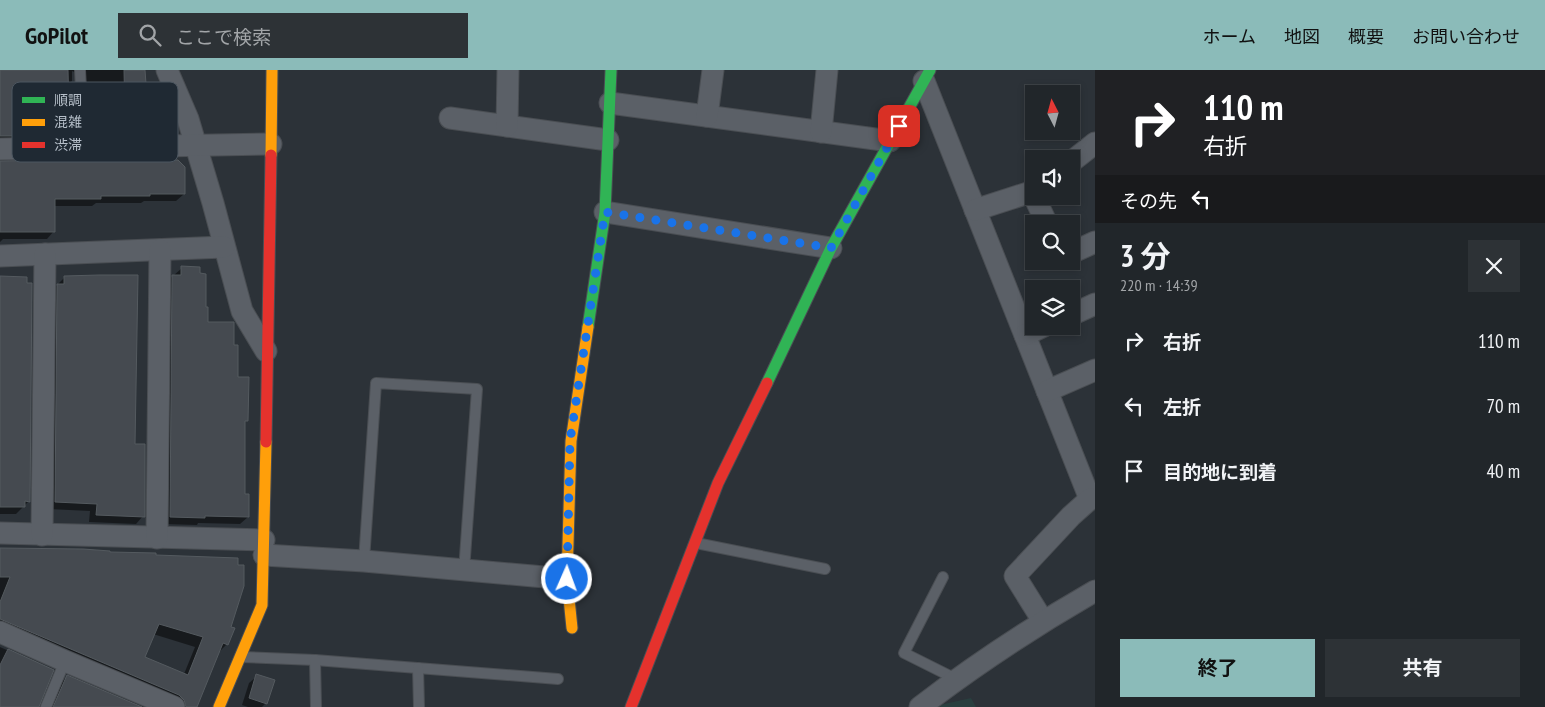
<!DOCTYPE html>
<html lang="ja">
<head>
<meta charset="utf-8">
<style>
  :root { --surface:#21262a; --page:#2d3236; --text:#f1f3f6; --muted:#a2a5a8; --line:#3e4347; --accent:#8bbbb9 }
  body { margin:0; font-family:"PT Sans Narrow","Noto Sans JP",sans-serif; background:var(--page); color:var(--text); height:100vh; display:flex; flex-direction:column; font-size:19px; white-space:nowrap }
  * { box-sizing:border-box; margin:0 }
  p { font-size:16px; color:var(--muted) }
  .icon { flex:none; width:28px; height:28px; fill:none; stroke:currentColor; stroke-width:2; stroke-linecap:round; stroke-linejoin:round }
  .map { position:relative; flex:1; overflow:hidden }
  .sheet { display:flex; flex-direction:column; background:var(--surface); width:450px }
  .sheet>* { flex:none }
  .top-card { background:#202124; color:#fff; overflow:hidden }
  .needle { width:32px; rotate:354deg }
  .controls { position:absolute; left:1025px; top:15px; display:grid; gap:10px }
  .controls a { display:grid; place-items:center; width:55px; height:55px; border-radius:0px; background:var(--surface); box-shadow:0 2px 8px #0003,0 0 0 1px var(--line); font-size:25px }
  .pin { position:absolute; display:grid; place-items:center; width:42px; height:42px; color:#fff; margin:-21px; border-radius:10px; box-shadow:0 2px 8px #0006 }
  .me { position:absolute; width:55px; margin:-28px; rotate:2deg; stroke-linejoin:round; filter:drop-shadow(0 0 4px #0008) }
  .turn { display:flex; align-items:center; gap:18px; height:105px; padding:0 25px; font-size:22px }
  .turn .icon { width:65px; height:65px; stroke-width:2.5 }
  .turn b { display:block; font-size:35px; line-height:42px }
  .then { display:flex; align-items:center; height:48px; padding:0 25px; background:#0003; gap:10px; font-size:19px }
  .round { display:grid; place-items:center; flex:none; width:52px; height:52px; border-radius:0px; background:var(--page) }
  .summary { display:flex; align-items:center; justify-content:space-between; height:85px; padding:0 25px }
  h1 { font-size:30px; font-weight:700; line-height:38px }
  .cta { display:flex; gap:10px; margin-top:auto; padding:10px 25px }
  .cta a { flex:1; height:58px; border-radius:0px; background:var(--accent); color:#111; font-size:20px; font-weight:700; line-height:58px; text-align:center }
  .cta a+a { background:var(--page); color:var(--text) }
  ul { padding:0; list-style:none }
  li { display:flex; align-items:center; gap:15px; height:65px; padding:0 25px }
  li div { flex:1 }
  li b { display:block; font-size:19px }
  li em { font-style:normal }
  header { display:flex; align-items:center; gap:30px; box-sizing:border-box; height:70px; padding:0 25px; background:var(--accent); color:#111 }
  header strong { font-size:24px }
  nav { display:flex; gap:28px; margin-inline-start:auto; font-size:18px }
  .search { width:350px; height:45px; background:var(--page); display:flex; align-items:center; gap:12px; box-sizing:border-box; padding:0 18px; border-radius:0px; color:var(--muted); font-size:19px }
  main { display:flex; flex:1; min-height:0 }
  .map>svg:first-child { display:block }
</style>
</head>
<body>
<header>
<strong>GoPilot</strong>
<div class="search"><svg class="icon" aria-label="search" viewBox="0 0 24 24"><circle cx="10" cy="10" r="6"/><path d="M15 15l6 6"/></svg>ここで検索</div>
<nav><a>ホーム</a><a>地図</a><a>概要</a><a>お問い合わせ</a></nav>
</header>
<main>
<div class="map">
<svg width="1095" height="637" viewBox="0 0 1095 637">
  <rect width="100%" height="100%" fill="#2c3238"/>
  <path fill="#293f3f" d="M971 628 976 637H931Z"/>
  <g fill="#0007" fill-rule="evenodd">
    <path d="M0 0H144L145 15 154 47 164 63 157 70 86 72V55L94 48 118 47 117 13 80 17 79 4 72 1V11L67 16 68 41 60 48 24 49V66L16 73 0 74Z"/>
    <path d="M0 93 184 124 176 131H144L141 133H96L92 136H54V161L47 169H3L0 172Z"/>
    <path d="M182 198 205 238 207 253 232 276 237 308 247 350 243 353 244 426 248 447 240 454 198 453 197 455 163 454 165 213Z"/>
    <path d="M65 207 134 375 143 446 136 454 89 452 90 441 48 439 50 222Z"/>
    <path d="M0 208 29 431 16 444H0Z"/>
    <path d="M0 480 229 558 227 574 217 584 196 637H172L0 562ZM153 564 195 577 184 604 143 588Z"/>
    <path d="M0 577 52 600 36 637H0Z"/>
    <path d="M257 606 266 633 262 637H248L242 635 249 613Z"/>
    <path d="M67 607 139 637H48L57 616Z"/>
  </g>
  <g fill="#454a50" stroke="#545a5f" fill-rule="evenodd">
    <path d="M0 0H68L69 42 25 43V66H0Z"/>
    <path d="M124 0H145L146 14 154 13 155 46H165L166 63 93 65V47L125 46Z"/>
    <path d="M166 88V90H178L185 97V124H150V126H101V129H55V162H0V91Z"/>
    <path d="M181 196 200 197V203L206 204V237H208V252H234V275H238V307H249L248 351H245V424H249V447L205 446V448L170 447 172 205H181Z"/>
    <path d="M99 205H138L135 374H145V447L96 445 97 434 55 432 57 214H64V206Z"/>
    <path d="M0 206 27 207V213H32L30 432 25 431V437H0Z"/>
    <path d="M0 478 83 479 110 481V482L156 483V485L238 488V495H244V516L231 557 235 558 228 575 223 573 197 637H186L184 630 179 625 0 549V532L10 507H0ZM159 554 203 567 188 605 145 587Z"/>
    <path d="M8 579 54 600 39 637H0V595Z"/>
    <path d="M256 604 275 610 267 634 249 628Z"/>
    <path d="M67 605 142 637H53Z"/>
  </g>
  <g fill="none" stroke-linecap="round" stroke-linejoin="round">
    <defs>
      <g id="lane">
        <path d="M80 0 84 78"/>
        <path d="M696 473 825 499"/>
        <path d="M364 491 376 313 477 319 464 501"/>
        <path d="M943 507 904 583 956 609"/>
        <path d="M242 587 315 590 558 609"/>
        <path d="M315 590 316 637"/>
        <path d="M418 598 419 637"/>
        <path d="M46 637 65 591"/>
      </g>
      <g id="street">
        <path d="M167 0 188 49 213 133 242 241 266 281"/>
        <path d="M924 11 1090 429 1095 427"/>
        <path d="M610 33 890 71"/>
        <path d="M707 46 713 0"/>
        <path d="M450 48 608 70"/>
        <path d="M507 56 508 0"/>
        <path d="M821 62 827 0"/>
        <path d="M0 79 271 74"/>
        <path d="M1071 92 1095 73"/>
        <path d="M1034 126 1047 154"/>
        <path d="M975 140 1034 121"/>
        <path d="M605 142 831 178"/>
        <path d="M1071 183 1095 172"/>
        <path d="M0 186 224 177"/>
        <path d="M1071 245 1095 234"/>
        <path d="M1025 265 1044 256"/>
        <path d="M1047 321 1095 300"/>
        <path d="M0 463 264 470"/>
        <path d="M42 465 45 184"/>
        <path d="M157 468 160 180"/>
        <path d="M264 485 364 491 567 509"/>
        <path d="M1043 551 1015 506 1071 446 1090 429"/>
        <path d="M0 562 65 591 174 637"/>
        <path d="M920 637C976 594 1034 556 1095 521"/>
      </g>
      <g id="fast">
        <path d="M588 257 605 142 611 0"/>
        <path d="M767 313 831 178 930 0"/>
      </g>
      <g id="slow">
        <path d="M271 85 272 0"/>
        <path d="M572 558 567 509 571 371 588 257"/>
        <path d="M219 637 262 535 266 372"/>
      </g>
      <g id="jam">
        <path d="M266 372 271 85"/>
        <path d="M631 637 718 413 767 313"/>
      </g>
    </defs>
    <use href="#lane" stroke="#4a4e53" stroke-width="12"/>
    <use href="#street" stroke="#4a4e53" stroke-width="23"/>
    <use href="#fast" stroke="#4a4e53" stroke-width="13"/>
    <use href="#slow" stroke="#4a4e53" stroke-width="13"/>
    <use href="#jam" stroke="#4a4e53" stroke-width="13"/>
    <use href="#lane" stroke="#5b6067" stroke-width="10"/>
    <use href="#street" stroke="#5b6067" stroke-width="21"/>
    <use href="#fast" stroke="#30b455" stroke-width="11"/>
    <use href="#slow" stroke="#ff9f0a" stroke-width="11"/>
    <use href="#jam" stroke="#e5322d" stroke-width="11"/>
  </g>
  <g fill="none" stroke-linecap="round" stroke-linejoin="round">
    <path stroke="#1a73e8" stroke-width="9" stroke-dasharray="0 16.2" d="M567 509 570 371 605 142 831 178 899 56"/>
  </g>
  <rect x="12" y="12" width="166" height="80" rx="8" fill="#1f2933" stroke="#4c5660" stroke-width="1"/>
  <rect x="22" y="27" width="23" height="6" fill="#30b455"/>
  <rect x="22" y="49" width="23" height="7" fill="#ff9f0a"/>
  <rect x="22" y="72" width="23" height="6" fill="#e5322d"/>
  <g font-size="14" fill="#b6bfc9">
    <text x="54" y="35">順調</text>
    <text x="54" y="57">混雑</text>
    <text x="54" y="80">渋滞</text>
  </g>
</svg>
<div class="controls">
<a><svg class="needle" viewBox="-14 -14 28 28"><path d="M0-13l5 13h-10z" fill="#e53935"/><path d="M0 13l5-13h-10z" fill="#a2a5a8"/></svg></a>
<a><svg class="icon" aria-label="sound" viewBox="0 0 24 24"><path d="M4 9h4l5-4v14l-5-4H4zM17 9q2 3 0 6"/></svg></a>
<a><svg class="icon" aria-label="search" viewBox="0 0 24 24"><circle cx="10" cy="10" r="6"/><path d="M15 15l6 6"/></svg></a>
<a><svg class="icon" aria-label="layers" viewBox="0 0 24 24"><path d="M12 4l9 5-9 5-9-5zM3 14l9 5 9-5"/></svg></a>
</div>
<div class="pin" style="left:899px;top:56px;background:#d93025"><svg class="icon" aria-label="arrive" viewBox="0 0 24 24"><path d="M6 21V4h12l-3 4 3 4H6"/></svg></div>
<svg class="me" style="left:567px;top:509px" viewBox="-20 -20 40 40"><circle r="17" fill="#1a73e8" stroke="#fff" stroke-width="3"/><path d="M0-11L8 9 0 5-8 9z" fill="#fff"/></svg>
</div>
<section class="sheet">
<div class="top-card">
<div class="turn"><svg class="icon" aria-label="right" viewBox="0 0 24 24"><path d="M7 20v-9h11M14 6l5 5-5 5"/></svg><div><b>110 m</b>右折</div></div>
<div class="then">その先<svg class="icon" aria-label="left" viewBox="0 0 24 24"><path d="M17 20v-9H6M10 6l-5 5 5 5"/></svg></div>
</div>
<div class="summary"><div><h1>3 分</h1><p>220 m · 14:39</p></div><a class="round"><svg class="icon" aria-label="close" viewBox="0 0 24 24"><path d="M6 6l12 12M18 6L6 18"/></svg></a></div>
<ul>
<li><svg class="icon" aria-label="right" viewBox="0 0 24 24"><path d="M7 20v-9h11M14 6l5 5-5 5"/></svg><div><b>右折</b></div><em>110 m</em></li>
<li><svg class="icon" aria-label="left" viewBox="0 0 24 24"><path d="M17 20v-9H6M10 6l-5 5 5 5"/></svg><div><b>左折</b></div><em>70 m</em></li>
<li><svg class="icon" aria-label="arrive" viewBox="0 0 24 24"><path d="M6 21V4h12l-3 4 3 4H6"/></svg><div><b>目的地に到着</b></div><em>40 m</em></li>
</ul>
<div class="cta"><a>終了</a><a>共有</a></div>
</section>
</main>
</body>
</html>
